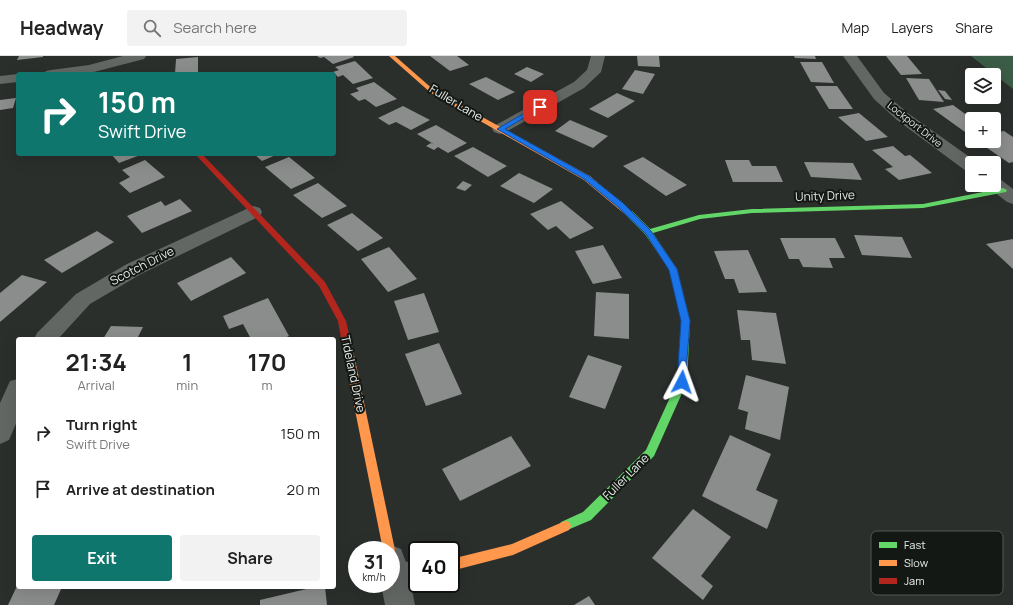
<!DOCTYPE html>
<html lang="en">
<head>
<meta charset="utf-8">
<style>
  :root { --surface:#fff; --page:#f2f2f2; --text:#222; --muted:#767676; --line:#e0e0e0; --accent:#0f766e }
  body { margin:0; font-family:Manrope,sans-serif; background:var(--page); color:var(--text); height:100vh; display:flex; flex-direction:column; font-size:15px; white-space:nowrap }
  * { box-sizing:border-box; margin:0 }
  p { font-size:13px; color:var(--muted) }
  .icon { flex:none; width:22px; height:22px; fill:none; stroke:currentColor; stroke-width:2; stroke-linecap:round; stroke-linejoin:round }
  .map { position:relative; flex:1; overflow:hidden }
  .panel { position:absolute; left:16px; top:281px; width:320px; height:252px; display:flex; flex-direction:column; background:var(--surface); border-radius:4px; box-shadow:0 4px 16px #0002 }
  .panel>* { flex:none }
  .guide { position:absolute; left:16px; top:16px; width:320px; height:84px; border-radius:4px; box-shadow:0 4px 16px #0002; background:#0f766e; color:#fff; overflow:hidden }
  .buttons { position:absolute; left:965px; top:12px; display:grid; gap:8px }
  .buttons a { display:grid; place-items:center; width:36px; height:36px; border-radius:4px; background:var(--surface); box-shadow:0 4px 16px #0002; font-size:20px }
  .speed { position:absolute; left:348px; top:485px; display:flex; gap:8px; font-size:20px; font-weight:700; text-align:center }
  .speed>* { display:grid; place-content:center; width:52px; height:52px; border-radius:50%; background:var(--surface); box-shadow:0 4px 16px #0002; line-height:1 }
  .speed small { font-size:10px; font-weight:400 }
  .speed .limit { border:2px solid #111; border-radius:6px; background:#fff; color:#111 }
  .pin { position:absolute; display:grid; place-items:center; width:34px; height:34px; color:#fff; margin:-17px; border-radius:8px; box-shadow:0 2px 6px #0006 }
  .me { position:absolute; width:44px; margin:-22px; rotate:4deg; stroke-linejoin:round; filter:drop-shadow(0 0 3px #0008) }
  .turn { display:flex; align-items:center; gap:14px; height:84px; padding:0 16px; font-size:18px }
  .turn .icon { width:52px; height:52px; stroke-width:2.5 }
  .turn b { display:block; font-size:28px; line-height:34px }
  .eta { display:flex; justify-content:space-evenly; align-items:center; height:68px; text-align:center }
  .eta b { font-size:24px; font-weight:700; line-height:28px }
  .button { display:flex; gap:8px; margin-top:auto; padding:8px 16px }
  .button a { flex:1; height:46px; border-radius:4px; background:var(--accent); color:#fff; font-size:16px; font-weight:700; line-height:46px; text-align:center }
  .button a+a { background:var(--page); color:var(--text) }
  ul { padding:0; list-style:none }
  li { display:flex; align-items:center; gap:12px; height:56px; padding:0 16px }
  li div { flex:1 }
  li b { display:block; font-size:15px }
  li em { font-style:normal }
  header { display:flex; align-items:center; gap:24px; box-sizing:border-box; height:56px; padding:0 20px; background:var(--surface); border-bottom:1px solid var(--line) }
  header strong { font-size:19px }
  nav { display:flex; gap:22px; margin-inline-start:auto; font-size:14px }
  .search { width:280px; height:36px; background:var(--page); display:flex; align-items:center; gap:10px; box-sizing:border-box; padding:0 14px; border-radius:4px; color:var(--muted); font-size:15px }
  .map>svg:first-child { display:block }
</style>
</head>
<body>
<header>
<strong>Headway</strong>
<div class="search"><svg class="icon" aria-label="search" viewBox="0 0 24 24"><circle cx="10" cy="10" r="6"/><path d="M15 15l6 6"/></svg>Search here</div>
<nav><a>Map</a><a>Layers</a><a>Share</a></nav>
</header>
<div class="map">
<svg width="1013" height="549" viewBox="0 0 1013 549">
  <rect width="100%" height="100%" fill="#2b2f2c"/>
  <path fill="#3b5c46" d="M971 0H1013V33Z"/>
  <g fill="#8a8d8b">
    <path d="M19 0H43V1L17 4Z"/>
    <path d="M317 0H353L354 1 333 8 324 1 320 2Z"/>
    <path d="M430 0H457L469 9 450 15Z"/>
    <path d="M637 0H659L660 11 638 10Z"/>
    <path d="M794 0H815L816 3 795 2Z"/>
    <path d="M886 0H907L922 18 901 19Z"/>
    <path d="M198 1V18H175L176 3Z"/>
    <path d="M355 5 373 22 353 28 343 19 338 21 333 16 339 14 335 11Z"/>
    <path d="M800 6H822L834 27 811 26Z"/>
    <path d="M527 11 544 18 531 26 514 18Z"/>
    <path d="M635 14 655 18 643 38 622 33Z"/>
    <path d="M486 21 515 36 498 44 469 28Z"/>
    <path d="M906 22 929 23 944 46 919 44Z"/>
    <path d="M374 26 397 43 376 51 365 43 359 45 350 38 359 35 356 32Z"/>
    <path d="M815 30H837L853 53H829Z"/>
    <path d="M938 34 945 35 952 44 945 43Z"/>
    <path d="M617 37 635 45 608 62 589 53Z"/>
    <path d="M16 42 13 52 0 54V44Z"/>
    <path d="M953 49 972 63V75L965 76 933 53Z"/>
    <path d="M403 50 430 64 411 74 396 66 389 69 378 62Z"/>
    <path d="M859 57 888 81 866 85 838 61Z"/>
    <path d="M570 64 608 80 593 92 555 75Z"/>
    <path d="M436 69 467 87 448 97 438 91 434 94 426 90 431 87 435 89 417 78Z"/>
    <path d="M1004 75 1013 81V106L1009 107 977 85H994V77Z"/>
    <path d="M893 90 905 100 910 99 932 117 899 124 885 113 893 111 872 94Z"/>
    <path d="M473 91 507 110 488 121 454 100Z"/>
    <path d="M111 98H143L119 107Z"/>
    <path d="M254 98H278L262 105Z"/>
    <path d="M289 101 315 122 291 133 265 111Z"/>
    <path d="M643 101 687 129 666 140 623 110Z"/>
    <path d="M145 104 165 121 130 137 119 127 130 121 122 114Z"/>
    <path d="M725 104H749L752 110H776L783 126H733Z"/>
    <path d="M804 106 853 107 862 124 811 121Z"/>
    <path d="M519 117 553 133 534 147 500 130Z"/>
    <path d="M463 125 472 129 465 135 456 132Z"/>
    <path d="M318 127 347 150 322 162 293 139Z"/>
    <path d="M180 143 192 155 142 177 127 160 161 145 165 150Z"/>
    <path d="M561 145 594 172 570 183 556 170 548 174 530 158Z"/>
    <path d="M352 157 383 182 358 195 327 169Z"/>
    <path d="M97 175 114 186 62 217 44 204Z"/>
    <path d="M854 179 902 181 912 202 862 199Z"/>
    <path d="M780 182H835L845 202H829L833 212 803 211 799 203H789Z"/>
    <path d="M1013 183V213L986 188Z"/>
    <path d="M603 189 622 222 593 228 575 195Z"/>
    <path d="M389 191 417 223 388 236 361 203Z"/>
    <path d="M748 194 767 236 739 237 734 223H725L714 195Z"/>
    <path d="M231 201 246 217 191 245 177 227Z"/>
    <path d="M22 219 47 226 0 266V237Z"/>
    <path d="M596 236 629 238V283L594 280Z"/>
    <path d="M424 237 439 276 408 284 394 245Z"/>
    <path d="M268 242 289 280 282 283H251L243 268 229 273 223 260Z"/>
    <path d="M737 254 776 257 786 308 752 304 750 284H741Z"/>
    <path d="M111 270 143 271 137 283H103Z"/>
    <path d="M439 287 462 338 426 350 405 298Z"/>
    <path d="M588 299 622 310 605 353 569 341Z"/>
    <path d="M746 319 789 331 780 384 745 373 748 356 738 353Z"/>
    <path d="M730 379 771 398 756 434 778 444 767 473 702 440Z"/>
    <path d="M511 380 531 410 460 445 442 413Z"/>
    <path d="M693 453 731 481 701 520 713 530 703 544 652 502Z"/>
    <path d="M18 528V531H62L54 549H8Z"/>
    <path d="M315 531H325L327 549H260V544Z"/>
    <path d="M589 540 595 549H574Z"/>
  </g>
  <g fill="none" stroke-linecap="round" stroke-linejoin="round">
    <g fill="#636764" fill-rule="evenodd">
      <path d="M123 0H146L144 3 90 17 44 18 46 15 51 14 89 9Z"/>
      <path d="M591 0H605L601 16 584 32 506 76 500 78 494 76 492 73 494 70 574 26 587 14Z"/>
      <path d="M843 0H857L884 37 909 58 978 107H972V116L966 115 897 64 874 43Z"/>
      <path d="M18 18V26L0 28V20L18 18H19Z"/>
      <path d="M994 122 1000 123 1013 133V148L1007 146 988 131 987 129H994Z"/>
      <path d="M253 150 260 152 262 156 260 160 141 218 90 248 58 283H34L37 277 76 238 127 208Z"/>
      <path d="M18 323V363L9 384 0 388V347L10 325Z"/>
      <path d="M391 489 401 493 406 506 417 504V528H427L412 534 415 549H385L381 528H391V494H380Z"/>
    </g>
    <path fill="#63d668" fill-rule="evenodd" d="M1003 132 1007 134 1006 136 923 152 752 157 700 163 653 177 677 213 690 265 687 326 654 400 591 464 565 475 561 474 559 470 561 466 583 456 646 394 677 326 682 265 669 213 645 178 626 159V155H632L650 173 699 159 752 153 923 148Z"/>
    <g fill="#ff974d" fill-rule="evenodd">
      <path d="M389 0H395L435 35 590 120 633 157 632 159H626L584 124 431 37Z"/>
      <path d="M349 295 352 296 354 299 395 494 393 498 391 499V494H383L344 299 346 296Z"/>
      <path d="M565 465 569 466 571 470 569 474 513 499 451 515V503L512 488Z"/>
    </g>
    <path fill="#b3261e" fill-rule="evenodd" d="M195 98H202L325 226 346 265 354 299 352 302H346L344 299 338 265 319 230Z"/>
  </g>
  <path fill="#1a73e8" stroke="#114b97" d="M537 50 543 51 505 73 589 120 623 147 651 175 677 213 690 265 685 329H678L677 326 681 265 669 214 646 178 618 151 584 123 497 73Z"/>
  <g text-anchor="middle" stroke-width="4" stroke-linejoin="round" paint-order="stroke">
    <g font-size="10" fill="#e6ebe7" stroke="#141815">
      <text transform="translate(915 68) rotate(38)" y="4">Lockport Drive</text>
    </g>
    <g font-size="12" fill="#e6ebe7" stroke="#141815">
      <text transform="translate(456 47) rotate(31)" y="4">Fuller Lane</text>
      <text transform="translate(825 140) rotate(-2)" y="4">Unity Drive</text>
      <text transform="translate(142 210) rotate(-27)" y="4">Scotch Drive</text>
      <text transform="translate(353 318) rotate(78)" y="4">Tideland Drive</text>
      <text transform="translate(626 421) rotate(-45)" y="4">Fuller Lane</text>
    </g>
  </g>
  <rect x="871" y="475" width="132" height="64" rx="6" fill="#141815" stroke="#535754" stroke-width="1"/>
  <rect x="879" y="486" width="18" height="6" fill="#63d668"/>
  <rect x="879" y="504" width="18" height="6" fill="#ff974d"/>
  <rect x="879" y="522" width="18" height="6" fill="#b3261e"/>
  <g font-size="11" fill="#e6ebe7">
    <text x="904" y="493">Fast</text>
    <text x="904" y="511">Slow</text>
    <text x="904" y="529">Jam</text>
  </g>
</svg>
<div class="buttons">
<a><svg class="icon" aria-label="layers" viewBox="0 0 24 24"><path d="M12 4l9 5-9 5-9-5zM3 14l9 5 9-5"/></svg></a>
<a>+</a>
<a>−</a>
</div>
<div class="speed"><div>31<small>km/h</small></div><div class="limit">40</div></div>
<div class="pin" style="left:540px;top:51px;background:#d93025"><svg class="icon" aria-label="arrive" viewBox="0 0 24 24"><path d="M6 21V4h12l-3 4 3 4H6"/></svg></div>
<svg class="me" style="left:682px;top:326px" viewBox="-20 -20 40 40"><path d="M0-17L14 15 0 8-14 15z" fill="#1a73e8" stroke="#fff" stroke-width="4"/></svg>
<div class="guide">
<div class="turn"><svg class="icon" aria-label="right" viewBox="0 0 24 24"><path d="M7 20v-9h11M14 6l5 5-5 5"/></svg><div><b>150 m</b>Swift Drive</div></div>
</div>
<section class="panel">
<div class="eta">
<div><b>21:34</b><p>Arrival</p></div>
<div><b>1</b><p>min</p></div>
<div><b>170</b><p>m</p></div>
</div>
<ul>
<li><svg class="icon" aria-label="right" viewBox="0 0 24 24"><path d="M7 20v-9h11M14 6l5 5-5 5"/></svg><div><b>Turn right</b><p>Swift Drive</p></div><em>150 m</em></li>
<li><svg class="icon" aria-label="arrive" viewBox="0 0 24 24"><path d="M6 21V4h12l-3 4 3 4H6"/></svg><div><b>Arrive at destination</b></div><em>20 m</em></li>
</ul>
<div class="button"><a>Exit</a><a>Share</a></div>
</section>
</div>
</body>
</html>
